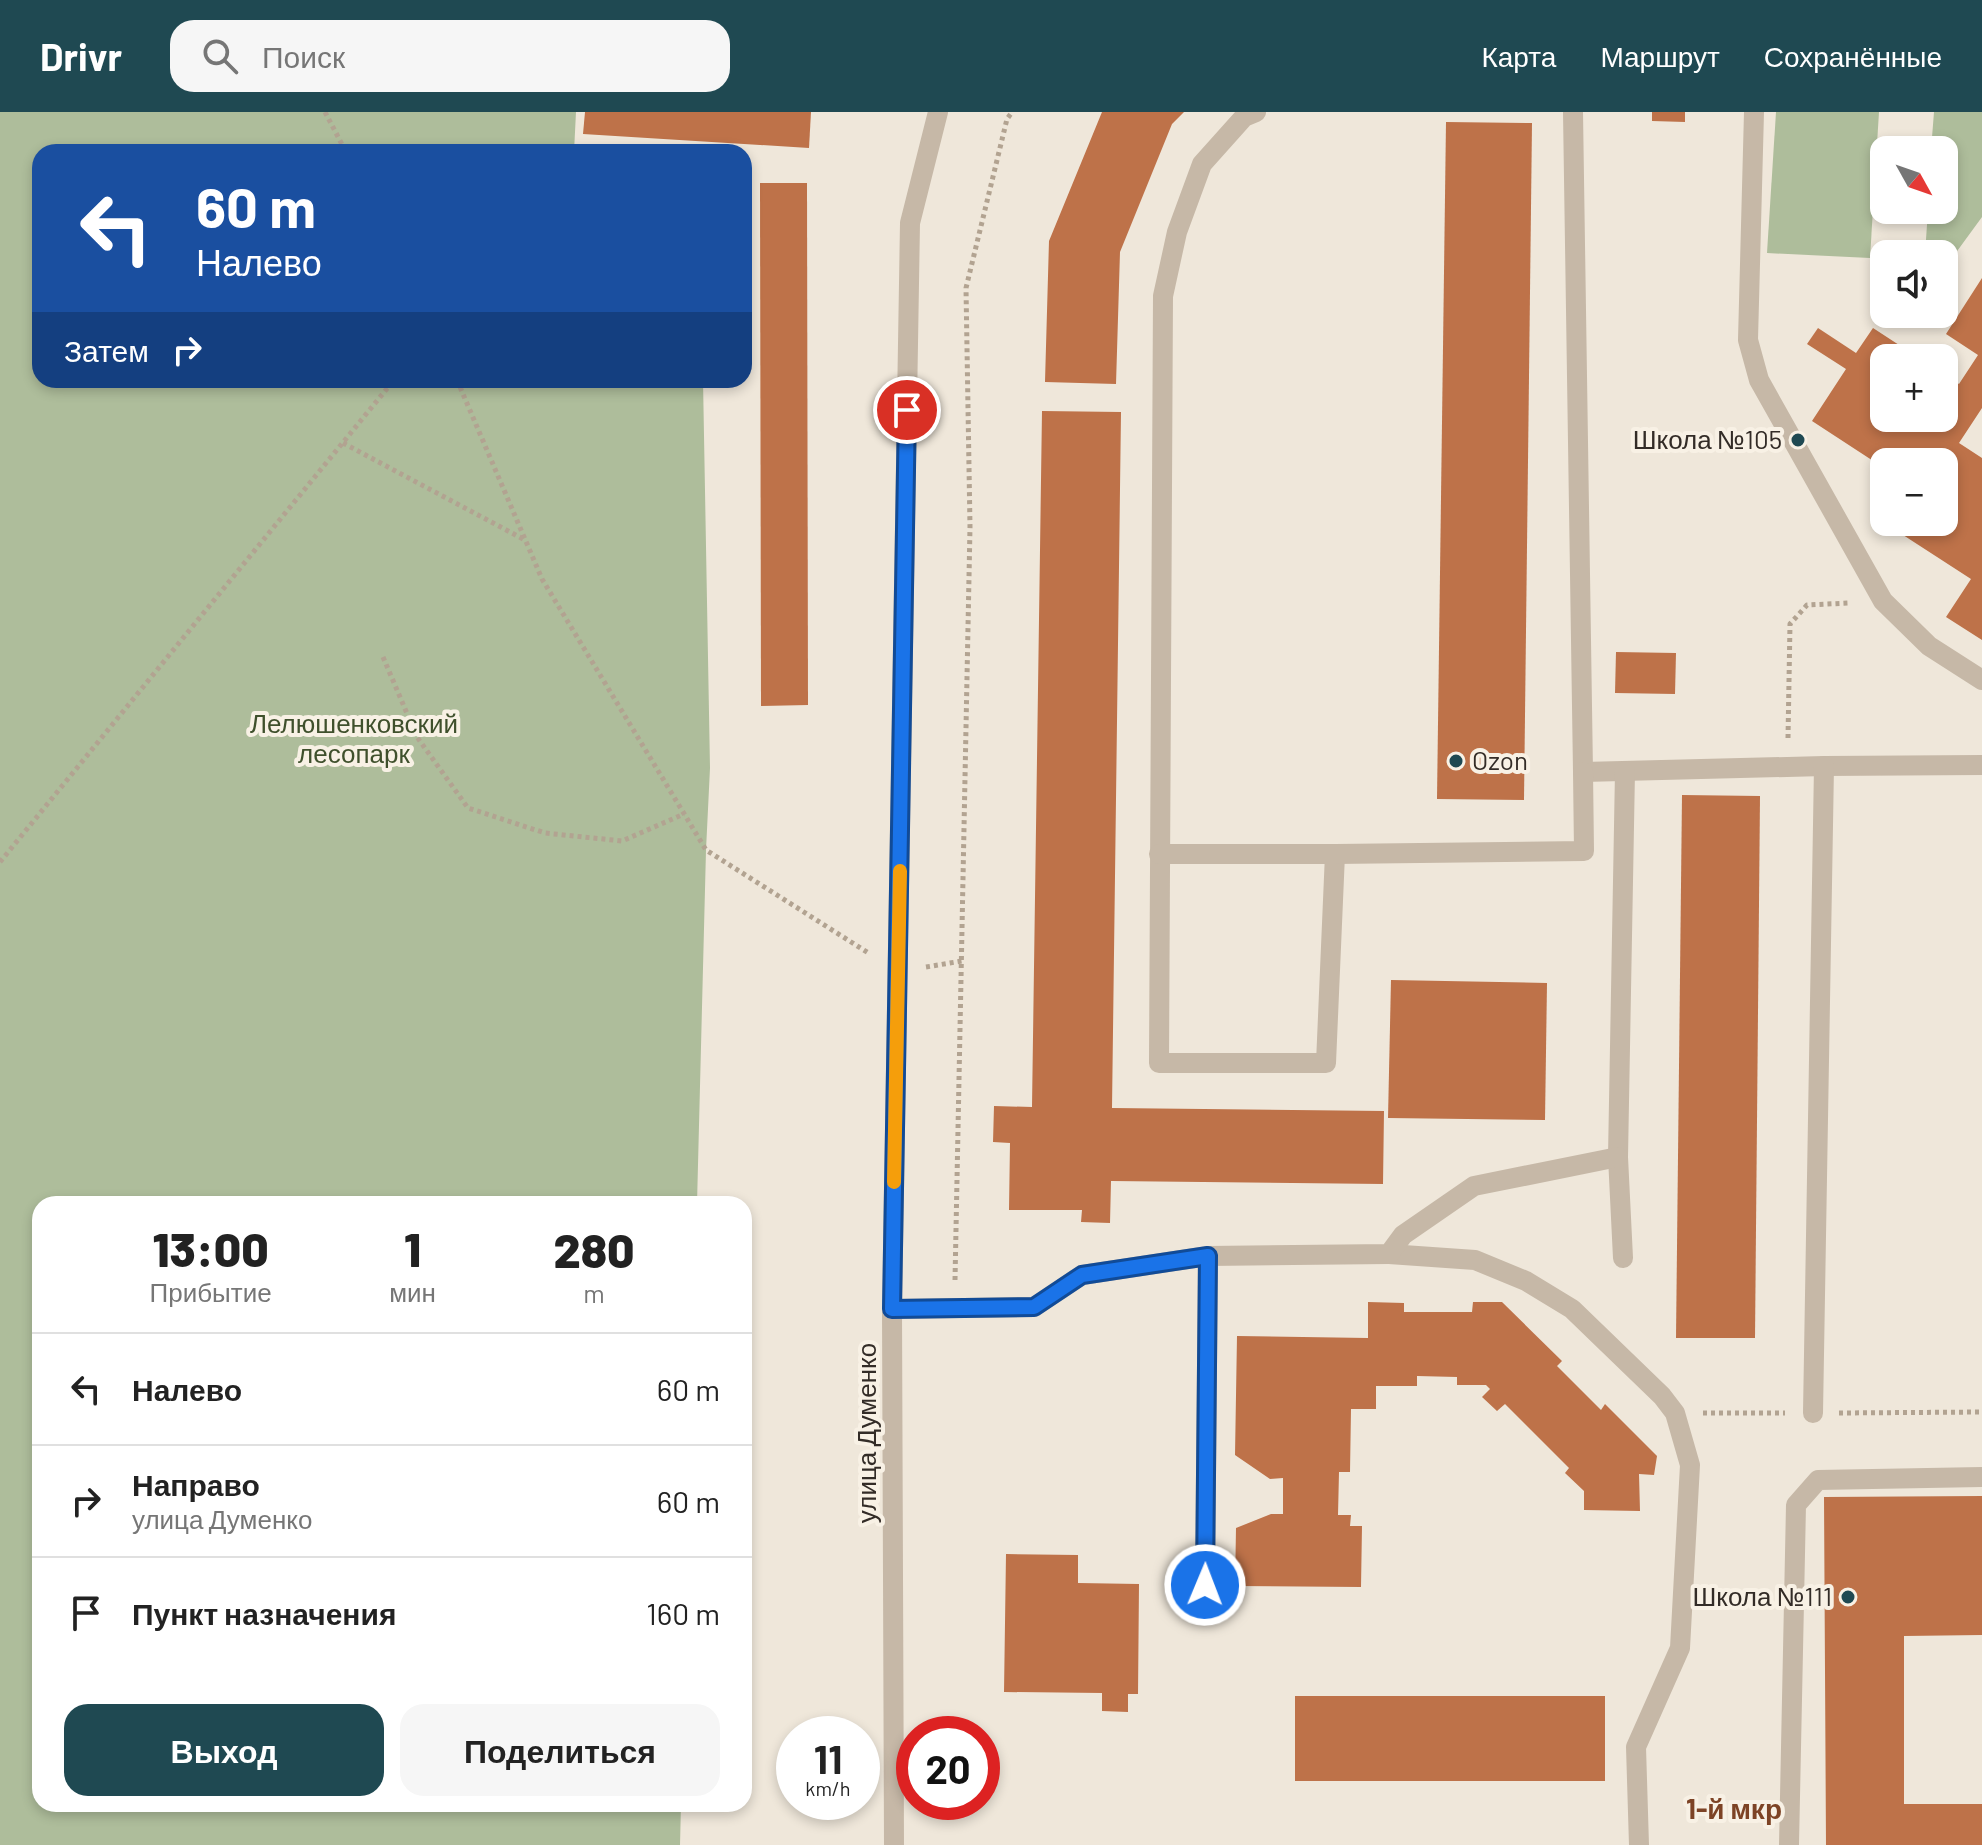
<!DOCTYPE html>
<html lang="ru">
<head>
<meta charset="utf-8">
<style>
  :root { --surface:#fff; --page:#f6f6f6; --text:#222; --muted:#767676; --line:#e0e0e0; --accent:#1f4952 }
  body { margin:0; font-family:Barlow,sans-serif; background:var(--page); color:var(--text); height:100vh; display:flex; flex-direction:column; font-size:30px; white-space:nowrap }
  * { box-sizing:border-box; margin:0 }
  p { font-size:26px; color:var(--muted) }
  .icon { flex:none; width:44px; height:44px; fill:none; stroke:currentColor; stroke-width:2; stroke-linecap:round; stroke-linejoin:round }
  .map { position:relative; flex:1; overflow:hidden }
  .details { position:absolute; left:32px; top:1084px; width:720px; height:616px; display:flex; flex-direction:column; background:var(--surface); border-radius:24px; box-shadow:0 4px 12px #0003 }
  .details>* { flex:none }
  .hud { position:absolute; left:32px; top:32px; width:720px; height:244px; border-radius:24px; box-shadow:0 4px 12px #0003; background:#1a4fa0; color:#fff; overflow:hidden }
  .needle { width:52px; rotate:130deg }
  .tools { position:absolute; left:1870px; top:24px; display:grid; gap:16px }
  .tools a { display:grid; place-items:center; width:88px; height:88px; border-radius:16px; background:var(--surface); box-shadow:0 4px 12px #0003; font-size:40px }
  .speed { position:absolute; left:776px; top:1604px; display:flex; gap:16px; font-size:40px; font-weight:700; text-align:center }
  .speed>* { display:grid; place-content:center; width:104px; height:104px; border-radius:50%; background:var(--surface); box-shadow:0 4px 12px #0003; line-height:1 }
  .speed small { font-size:20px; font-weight:400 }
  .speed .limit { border:12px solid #d22; background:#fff; color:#111 }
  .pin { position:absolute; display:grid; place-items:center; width:68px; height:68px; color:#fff; margin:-34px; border:4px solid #fff; border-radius:50%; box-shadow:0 2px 8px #0007 }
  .me { position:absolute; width:88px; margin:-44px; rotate:1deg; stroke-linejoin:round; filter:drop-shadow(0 0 6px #0008) }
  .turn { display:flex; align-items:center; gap:28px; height:168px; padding:0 32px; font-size:36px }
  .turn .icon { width:104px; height:104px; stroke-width:2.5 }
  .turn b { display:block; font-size:56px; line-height:68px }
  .then { display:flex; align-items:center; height:76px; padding:0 32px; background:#0003; gap:16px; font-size:30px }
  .eta { display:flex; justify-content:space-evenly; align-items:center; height:136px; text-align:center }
  .eta b { font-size:48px; font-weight:800; line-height:56px }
  .action { display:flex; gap:16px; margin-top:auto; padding:16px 32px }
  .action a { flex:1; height:92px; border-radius:24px; background:var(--accent); color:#fff; font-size:32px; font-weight:800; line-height:92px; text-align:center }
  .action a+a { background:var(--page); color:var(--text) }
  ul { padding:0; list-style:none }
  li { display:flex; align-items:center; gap:24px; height:112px; padding:0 32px; border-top:2px solid var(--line) }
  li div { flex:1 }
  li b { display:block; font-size:30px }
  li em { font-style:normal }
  header { display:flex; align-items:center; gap:48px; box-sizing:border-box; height:112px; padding:0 40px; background:var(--accent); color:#fff }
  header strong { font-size:38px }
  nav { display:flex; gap:44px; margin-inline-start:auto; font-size:28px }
  .search { width:560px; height:72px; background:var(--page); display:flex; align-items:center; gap:20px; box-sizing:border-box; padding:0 28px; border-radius:24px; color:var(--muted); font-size:30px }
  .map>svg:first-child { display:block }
</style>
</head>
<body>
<header>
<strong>Drivr</strong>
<div class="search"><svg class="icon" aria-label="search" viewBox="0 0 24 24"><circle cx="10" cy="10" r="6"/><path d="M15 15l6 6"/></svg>Поиск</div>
<nav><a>Карта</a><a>Маршрут</a><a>Сохранённые</a></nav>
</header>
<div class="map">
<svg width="1982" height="1733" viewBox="0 0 1982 1733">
  <rect width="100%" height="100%" fill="#efe7da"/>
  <g fill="#aebd9b">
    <path d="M0 0H576L574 40H40V268H703L710 656 706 738 697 1092H40V1692H681L680 1733H0Z"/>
    <path d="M1776 0H1879L1870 146 1767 141Z"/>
    <path d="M1934 0H1982V105L1944 157V142H1925L1928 98H1944V38H1931Z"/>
  </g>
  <g fill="#be7249">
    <path d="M585 0H811L809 36 583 22Z"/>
    <path d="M1102 0H1184L1172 12 1120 140 1116 272 1045 270 1049 129Z"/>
    <path d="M1652 0H1685V10L1652 9Z"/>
    <path d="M1446 10 1532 11 1524 688 1437 687Z"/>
    <path d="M760 71H807L808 593 761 594Z"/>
    <path d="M1982 166V296L1959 331 1982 346V528L1946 505 1971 467 1883 410H1944V350H1884V356L1812 309 1846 257 1807 232 1818 216 1856 241 1873 216 1919 246H1884V306H1944V262L1959 272 1978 243 1946 222Z"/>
    <path d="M1042 299 1121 300 1112 996 1384 999 1383 1072 1111 1069 1110 1111 1081 1110 1082 1098H1009L1010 1031 993 1030 994 994 1032 995Z"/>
    <path d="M1616 540 1676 541 1675 582 1615 581Z"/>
    <path d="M1682 683 1760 684 1755 1226H1676Z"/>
    <path d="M1391 868 1547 871 1545 1008 1388 1006Z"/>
    <path d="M1368 1190 1404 1191V1200H1472L1473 1190H1502L1562 1249 1557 1254 1601 1298 1605 1292 1657 1344 1654 1363 1639 1362 1640 1399 1584 1398V1379L1565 1361 1569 1356 1505 1292 1497 1299 1482 1285 1490 1277 1486 1273H1457V1265L1417 1264V1274H1376V1297H1351L1350 1360H1339L1338 1403H1351L1350 1414H1362L1361 1475 1235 1474 1236 1416 1271 1402H1283V1366L1270 1367 1235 1343 1237 1224 1368 1226Z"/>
    <path d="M1982 1384V1523L1904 1524V1692H1982V1733H1826L1824 1385Z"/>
    <path d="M1006 1442 1078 1443V1471L1139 1472 1138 1582H1128V1600L1102 1599V1581L1004 1580Z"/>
    <rect x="1295" y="1584" width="310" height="85"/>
  </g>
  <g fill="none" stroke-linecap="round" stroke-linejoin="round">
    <g stroke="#b2a391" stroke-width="5" stroke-dasharray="4 4" stroke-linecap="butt">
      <path d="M325 0 346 40"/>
      <path d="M457 268 542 467 706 738 870 842"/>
      <path d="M343 331 525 428"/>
      <path d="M383 545 417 625 468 696 545 721 622 729 684 702"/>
      <path d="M1788 626 1790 512 1807 493 1849 491"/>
      <path d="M0 750 394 268"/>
      <path d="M926 855 962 849"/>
      <path d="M955 1168 970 415 966 176 1007 7 1012 0"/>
      <path d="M1703 1301H1785"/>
      <path d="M1839 1301 1982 1300"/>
    </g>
    <g stroke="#c6b8a7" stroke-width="20">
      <path d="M1256 0 1244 5 1202 52 1177 120 1163 184 1159 951H1326L1335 742"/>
      <path d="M1573 0 1583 660 1824 654 1982 653"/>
      <path d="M1754 0 1748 228 1759 268 1883 489 1929 534 1982 568"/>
      <path d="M1159 742H1335L1584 739 1583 660"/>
      <path d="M1389 1142 1475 1148 1526 1169 1572 1197 1662 1284 1675 1301 1690 1353 1680 1536 1636 1635 1639 1733"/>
      <path d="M1623 1146 1618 1045 1625 659"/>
      <path d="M892 1197 1034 1195 1082 1163 1208 1144 1389 1142 1403 1123 1474 1074 1618 1045"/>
      <path d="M1813 1301 1824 654"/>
      <path d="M1205 1473 1208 1144"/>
      <path d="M1789 1733 1796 1393 1818 1368 1982 1365"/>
    </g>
    <path stroke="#c6b8a7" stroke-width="20" d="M894 1733 892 1197 910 111 938 0"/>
  </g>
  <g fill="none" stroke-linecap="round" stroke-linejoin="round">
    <defs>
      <path id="route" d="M907 298 892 1197 1034 1195 1082 1163 1208 1144 1205 1473"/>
    </defs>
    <use href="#route" stroke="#114b97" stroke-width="20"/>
    <use href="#route" stroke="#1a73e8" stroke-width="14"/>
    <path stroke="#f59e0b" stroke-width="14" d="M894 1070 900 759"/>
  </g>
  <g fill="#1f4952" stroke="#f8f1e5" stroke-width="3">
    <circle cx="1798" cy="328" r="8"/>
    <circle cx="1456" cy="649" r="8"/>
    <circle cx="1848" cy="1485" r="8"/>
  </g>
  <g text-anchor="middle" stroke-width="8" stroke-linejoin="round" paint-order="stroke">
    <g font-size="26" fill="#332c27" stroke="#f8f1e5" text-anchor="end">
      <text x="1782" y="337">Школа №105</text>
      <text x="1472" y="658" text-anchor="start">Ozon</text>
      <text x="1832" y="1494">Школа №111</text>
    </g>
    <g font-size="26" fill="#3f502c" stroke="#f8f1e5">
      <text x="354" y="621">Лелюшенковский<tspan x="354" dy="30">лесопарк</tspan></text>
    </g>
    <g font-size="26" fill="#332c27" stroke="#f8f1e5">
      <text transform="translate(867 1321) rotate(-90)" y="9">улица Думенко</text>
    </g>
    <g font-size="28" font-weight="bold" fill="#7d4325" stroke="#f8f1e5">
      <text x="1734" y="1707">1-й мкр</text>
    </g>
  </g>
</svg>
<div class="tools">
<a><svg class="needle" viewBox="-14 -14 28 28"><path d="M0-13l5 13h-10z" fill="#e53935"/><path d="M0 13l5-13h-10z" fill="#767676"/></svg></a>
<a><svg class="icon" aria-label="sound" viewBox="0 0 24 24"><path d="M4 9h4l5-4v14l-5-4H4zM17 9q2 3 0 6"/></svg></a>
<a>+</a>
<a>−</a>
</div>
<div class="speed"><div>11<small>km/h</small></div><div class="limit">20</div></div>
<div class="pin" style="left:907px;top:298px;background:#d93025"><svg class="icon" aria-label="arrive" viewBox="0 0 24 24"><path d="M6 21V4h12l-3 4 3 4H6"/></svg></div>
<svg class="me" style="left:1205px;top:1473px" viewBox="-20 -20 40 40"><circle r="17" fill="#1a73e8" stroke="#fff" stroke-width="3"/><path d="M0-11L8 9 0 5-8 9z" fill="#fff"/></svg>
<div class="hud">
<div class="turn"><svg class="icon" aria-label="left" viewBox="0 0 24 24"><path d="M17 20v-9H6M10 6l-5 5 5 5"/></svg><div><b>60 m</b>Налево</div></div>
<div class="then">Затем<svg class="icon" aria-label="right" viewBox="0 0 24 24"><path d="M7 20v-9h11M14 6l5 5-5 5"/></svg></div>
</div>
<section class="details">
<div class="eta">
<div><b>13:00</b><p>Прибытие</p></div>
<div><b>1</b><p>мин</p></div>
<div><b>280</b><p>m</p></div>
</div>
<ul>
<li><svg class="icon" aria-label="left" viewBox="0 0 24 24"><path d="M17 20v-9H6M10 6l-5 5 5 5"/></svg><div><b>Налево</b></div><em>60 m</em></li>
<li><svg class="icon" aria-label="right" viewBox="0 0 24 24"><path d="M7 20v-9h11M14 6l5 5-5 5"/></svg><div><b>Направо</b><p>улица Думенко</p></div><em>60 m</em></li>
<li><svg class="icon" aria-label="arrive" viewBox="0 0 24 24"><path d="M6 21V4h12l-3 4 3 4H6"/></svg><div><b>Пункт назначения</b></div><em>160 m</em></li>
</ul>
<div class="action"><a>Выход</a><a>Поделиться</a></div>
</section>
</div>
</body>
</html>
